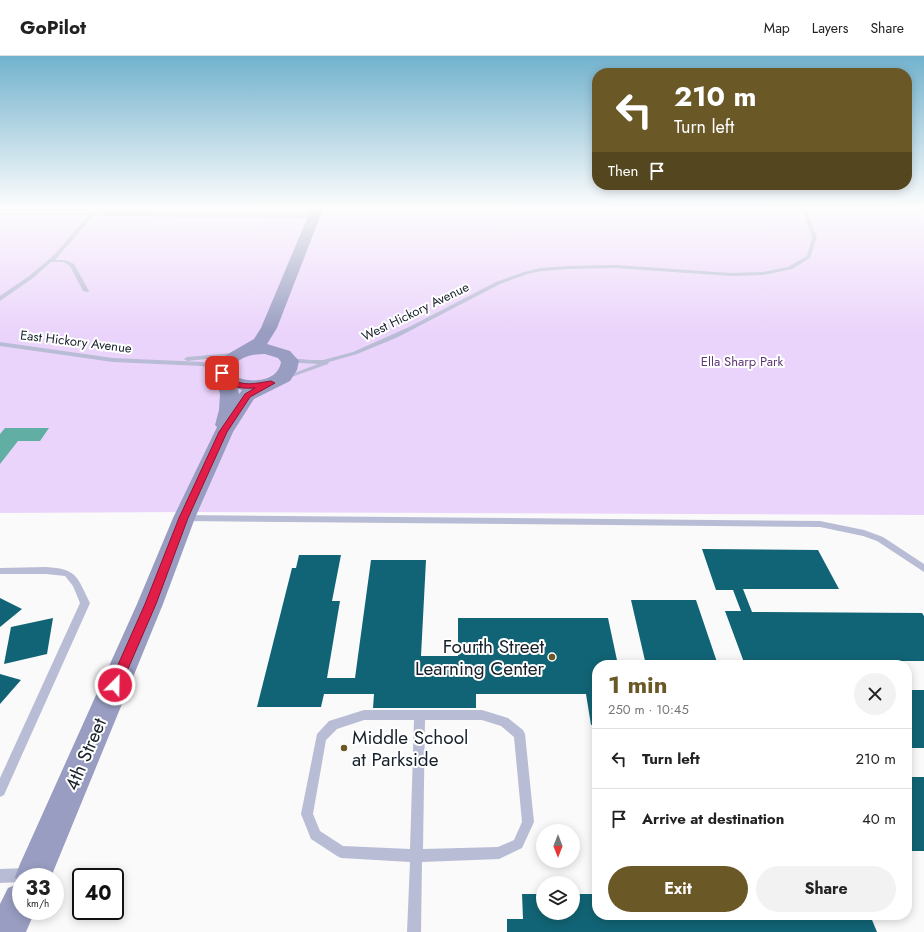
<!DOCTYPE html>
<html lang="en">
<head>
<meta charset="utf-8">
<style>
  :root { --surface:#fff; --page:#f2f2f2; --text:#222; --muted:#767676; --line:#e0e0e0; --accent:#6a5826 }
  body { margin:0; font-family:Jost,sans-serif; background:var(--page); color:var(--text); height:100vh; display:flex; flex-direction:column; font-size:15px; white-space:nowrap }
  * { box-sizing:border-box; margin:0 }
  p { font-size:13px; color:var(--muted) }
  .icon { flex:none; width:22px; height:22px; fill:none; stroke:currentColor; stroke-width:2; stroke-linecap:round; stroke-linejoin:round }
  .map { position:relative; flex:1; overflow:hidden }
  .panel { position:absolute; left:592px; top:604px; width:320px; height:260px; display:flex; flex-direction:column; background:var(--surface); border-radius:16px; box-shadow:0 2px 10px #0003 }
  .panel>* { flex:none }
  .top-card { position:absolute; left:592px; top:12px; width:320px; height:122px; border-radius:16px; box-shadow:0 2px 10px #0003; background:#6a5826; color:#fff; overflow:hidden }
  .needle { width:26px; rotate:180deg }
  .controls { position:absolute; left:536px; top:768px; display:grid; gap:8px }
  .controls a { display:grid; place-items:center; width:44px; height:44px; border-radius:50%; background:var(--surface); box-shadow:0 2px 10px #0003; font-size:20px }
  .speed { position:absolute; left:12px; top:812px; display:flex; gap:8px; font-size:20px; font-weight:700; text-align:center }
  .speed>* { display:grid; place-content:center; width:52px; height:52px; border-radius:50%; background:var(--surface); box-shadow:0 2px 10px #0003; line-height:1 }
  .speed small { font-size:10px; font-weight:400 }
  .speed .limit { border:2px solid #111; border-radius:6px; background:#fff; color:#111 }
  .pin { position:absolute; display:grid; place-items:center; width:34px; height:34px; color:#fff; margin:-17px; border-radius:8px; box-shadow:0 2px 6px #0006 }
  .me { position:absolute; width:44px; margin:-22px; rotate:23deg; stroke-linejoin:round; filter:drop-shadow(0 0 3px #0008) }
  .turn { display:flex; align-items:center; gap:14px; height:84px; padding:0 16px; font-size:18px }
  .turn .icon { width:52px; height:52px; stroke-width:2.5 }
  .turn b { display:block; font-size:28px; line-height:34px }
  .then { display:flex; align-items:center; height:38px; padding:0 16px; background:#0003; gap:8px; font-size:15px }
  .round { display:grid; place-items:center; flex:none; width:42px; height:42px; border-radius:21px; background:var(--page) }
  .headline { display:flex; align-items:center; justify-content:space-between; height:68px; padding:0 16px }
  h1 { font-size:24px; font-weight:700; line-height:30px; color:var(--accent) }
  .primary-button { display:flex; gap:8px; margin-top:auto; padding:8px 16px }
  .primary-button a { flex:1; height:46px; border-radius:24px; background:var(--accent); color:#fff; font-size:16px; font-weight:700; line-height:46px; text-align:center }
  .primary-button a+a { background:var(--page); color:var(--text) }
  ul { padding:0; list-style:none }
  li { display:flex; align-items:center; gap:12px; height:60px; padding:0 16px; border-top:1px solid var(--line) }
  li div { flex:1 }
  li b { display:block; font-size:15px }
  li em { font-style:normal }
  header { display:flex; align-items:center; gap:24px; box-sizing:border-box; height:56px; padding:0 20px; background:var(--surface); border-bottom:1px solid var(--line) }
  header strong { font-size:19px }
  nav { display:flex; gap:22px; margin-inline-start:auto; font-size:14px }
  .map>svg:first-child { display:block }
</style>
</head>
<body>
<header>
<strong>GoPilot</strong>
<nav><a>Map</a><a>Layers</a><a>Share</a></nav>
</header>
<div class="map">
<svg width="924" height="876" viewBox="0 0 924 876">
  <rect width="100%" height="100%" fill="#fafafa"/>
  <path fill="#ebd4fb" d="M0 153H924V459L187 456 0 457Z"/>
  <path fill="#61aea4" d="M5 372H49L40 385H18L0 408V378Z"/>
  <g fill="#116475">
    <path d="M702 493 818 494 839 533H743L752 556 922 557 924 560V605H770L772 609H745L725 555H741L733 534H716Z"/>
    <path d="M299 499H341L332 545H340L327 622H355L371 504H426L421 600H458V562H608L618 609H597V668L591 669 586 638H476V652H373L374 638H324L321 651H257L292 512H296Z"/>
    <path d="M0 542 22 553 0 571Z"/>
    <path d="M631 544H696L718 609H646Z"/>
    <path d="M53 562 47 598 4 608 11 571Z"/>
    <path d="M0 618 21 624 0 648Z"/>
    <rect x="907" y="634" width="17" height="58"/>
    <rect x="907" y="721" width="17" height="74"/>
    <path d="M522 838H543V857H573V838H597V859H870L877 876H507V863H523Z"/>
  </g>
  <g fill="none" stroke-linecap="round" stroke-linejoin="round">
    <g fill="#b9bcd5" fill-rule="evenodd">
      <path d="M94 153H99L96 157 110 156 113 153H118L113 158 93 160 55 204H65L74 208 89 235 88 236 83 235 70 210 64 206H51L33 222 0 245V240L29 220 54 199 89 159H0V157H91Z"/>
      <path d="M802 153H806L817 181 810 202 792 213 763 219 731 220 615 212 568 213 541 215 527 218 500 228 396 282 357 298 329 306 328 308 286 323 284 324 281 322 318 308 300 307 287 304V302L312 304H323L353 296 409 271 496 226 524 216 541 212 568 210 615 209 731 217 763 216 788 211 807 200 812 181Z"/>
      <path d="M0 286 113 302 203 306 225 317 224 318H220L202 310 113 306 0 290Z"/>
      <path d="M233 297 235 298V300L187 305 184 303 187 301Z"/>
      <path d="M184 459 820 465 864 474 883 481 924 508V516L877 485 863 480 820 471 184 465 180 462Z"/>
      <path d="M46 511C78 513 77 521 90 547L4 739 0 741V722L80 547 73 530 65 520 46 518H0V512Z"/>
      <path d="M364 654H482L508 662 523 674 525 678 534 766 522 792 499 803 422 806 421 876H407L410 806 341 802 337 800 311 783 301 758 317 678 329 665ZM364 664H414L410 793 343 790 320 775 313 758 326 684 337 673ZM425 664H482L501 670 514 681 522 766 514 784 498 791 423 793Z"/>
      <path d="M27 812 32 814 34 819 33 821H21V826L0 827V813Z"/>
    </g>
    <path fill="#b9bcd5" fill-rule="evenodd" d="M107 155 314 157 318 160 314 163 104 160V156Z"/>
    <path fill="#999dc1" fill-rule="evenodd" d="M311 153H323L277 272 267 288 290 295 299 305 297 314 290 325 254 343 233 376 195 462 163 548 51 821H21V855H35L26 876H0V848L8 832 18 828 15 821 20 808 137 548 173 462 217 371 215 369 219 354 220 338 213 313 221 302 254 283 261 272ZM265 298 278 302 281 306C278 327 248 328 232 319L231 313C238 301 252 298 265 298ZM238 333 242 334 239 338Z"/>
  </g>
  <linearGradient id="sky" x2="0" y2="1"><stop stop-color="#72b2cd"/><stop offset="0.55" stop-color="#fdfdfd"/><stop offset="1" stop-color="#fdfdfd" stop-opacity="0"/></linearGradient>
  <rect width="924" height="276" fill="url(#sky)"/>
  <path fill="#e11d48" stroke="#92132f" d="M220 316H225C238 332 252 328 271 325L275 327 250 341 227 376 188 462 156 548 121 629 119 633 115 634 111 633 109 629 145 548 179 462 219 376 245 338 255 332C239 333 228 331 219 317Z"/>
  <g fill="#6a5826" stroke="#fff" stroke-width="1.5">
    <circle cx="552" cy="601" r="4"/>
    <circle cx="344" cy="692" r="4"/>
  </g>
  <g text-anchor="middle" stroke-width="4" stroke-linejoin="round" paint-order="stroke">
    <g font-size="13" fill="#17212b" stroke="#fff">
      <text transform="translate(415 255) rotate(-26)" y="5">West Hickory Avenue</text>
      <text transform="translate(76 285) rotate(7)" y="5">East Hickory Avenue</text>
    </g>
    <g font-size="13" fill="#5e3876" stroke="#fff">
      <text x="742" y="310">Ella Sharp Park</text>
    </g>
    <g font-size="19" fill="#17212b" stroke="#fff" text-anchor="end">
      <text x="544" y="597">Fourth Street<tspan x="544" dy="22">Learning Center</tspan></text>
      <text x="352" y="688" text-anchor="start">Middle School<tspan x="352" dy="22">at Parkside</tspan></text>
    </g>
    <g font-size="19" fill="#17212b" stroke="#fff">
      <text transform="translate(85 698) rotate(-67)" y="7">4th Street</text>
    </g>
  </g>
</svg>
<div class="controls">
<a><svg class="needle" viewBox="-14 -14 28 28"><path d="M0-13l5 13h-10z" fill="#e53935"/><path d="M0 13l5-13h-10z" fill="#767676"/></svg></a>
<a><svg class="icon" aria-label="layers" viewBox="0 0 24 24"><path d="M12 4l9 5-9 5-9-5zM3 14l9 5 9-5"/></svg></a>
</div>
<div class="speed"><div>33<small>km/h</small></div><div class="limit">40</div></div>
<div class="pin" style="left:222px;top:317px;background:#d93025"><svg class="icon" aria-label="arrive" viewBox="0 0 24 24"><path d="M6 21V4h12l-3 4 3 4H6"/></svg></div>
<svg class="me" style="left:115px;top:629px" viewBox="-20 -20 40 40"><circle r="17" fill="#e11d48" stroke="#fff" stroke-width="3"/><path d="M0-11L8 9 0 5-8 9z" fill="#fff"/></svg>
<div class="top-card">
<div class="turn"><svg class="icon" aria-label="left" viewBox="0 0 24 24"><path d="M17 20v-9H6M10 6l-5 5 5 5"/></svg><div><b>210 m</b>Turn left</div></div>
<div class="then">Then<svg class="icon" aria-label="arrive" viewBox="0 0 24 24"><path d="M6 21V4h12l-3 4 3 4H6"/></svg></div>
</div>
<section class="panel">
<div class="headline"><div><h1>1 min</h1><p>250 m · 10:45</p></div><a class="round"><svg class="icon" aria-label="close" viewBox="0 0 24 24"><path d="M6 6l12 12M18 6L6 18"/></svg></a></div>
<ul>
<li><svg class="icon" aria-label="left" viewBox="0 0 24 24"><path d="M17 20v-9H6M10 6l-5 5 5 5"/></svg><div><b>Turn left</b></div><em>210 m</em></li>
<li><svg class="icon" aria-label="arrive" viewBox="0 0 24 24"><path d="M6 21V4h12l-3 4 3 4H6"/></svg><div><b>Arrive at destination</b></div><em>40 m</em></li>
</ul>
<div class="primary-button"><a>Exit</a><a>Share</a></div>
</section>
</div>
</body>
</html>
